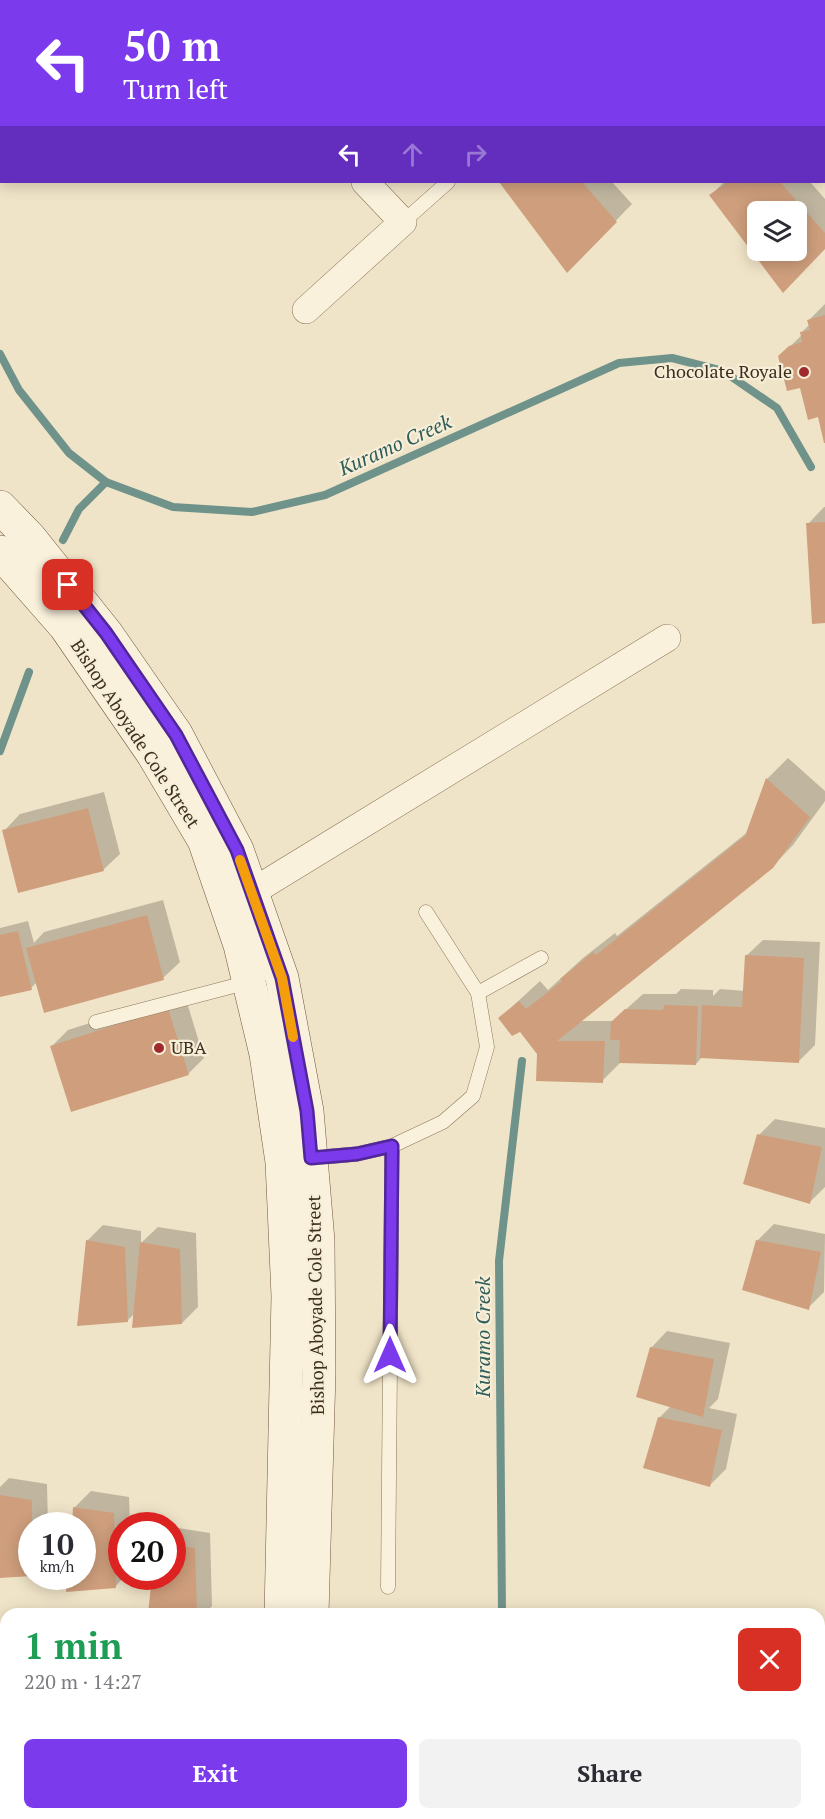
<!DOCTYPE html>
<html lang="en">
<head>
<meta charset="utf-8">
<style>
  :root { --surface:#fff; --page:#f2f2f3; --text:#2b2b33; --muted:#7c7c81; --accent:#7c3aed }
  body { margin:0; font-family:"PT Serif",serif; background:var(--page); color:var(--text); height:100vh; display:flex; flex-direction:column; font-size:22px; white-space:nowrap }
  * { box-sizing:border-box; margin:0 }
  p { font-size:20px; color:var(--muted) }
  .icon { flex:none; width:33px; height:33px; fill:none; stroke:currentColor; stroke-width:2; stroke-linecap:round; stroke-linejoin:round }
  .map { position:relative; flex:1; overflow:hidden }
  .details { position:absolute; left:0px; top:1608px; width:825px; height:212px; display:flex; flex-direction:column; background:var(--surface); border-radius:18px 18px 0 0; box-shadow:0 3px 15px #0003 }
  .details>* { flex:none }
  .guide { position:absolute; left:0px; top:0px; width:825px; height:183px; box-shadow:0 3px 15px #0003; background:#7c3aed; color:#fff; overflow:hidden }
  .buttons { position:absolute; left:747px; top:201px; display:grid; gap:12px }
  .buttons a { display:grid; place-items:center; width:60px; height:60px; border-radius:9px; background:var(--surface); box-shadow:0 3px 15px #0003; font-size:30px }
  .speed { position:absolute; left:18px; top:1512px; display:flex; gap:12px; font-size:30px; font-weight:700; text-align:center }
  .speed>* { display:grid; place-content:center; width:78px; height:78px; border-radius:50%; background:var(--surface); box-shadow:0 3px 15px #0003; line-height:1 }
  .speed small { font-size:15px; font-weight:400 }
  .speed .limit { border:9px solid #d22; background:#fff; color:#111 }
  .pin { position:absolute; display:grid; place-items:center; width:51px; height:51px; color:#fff; margin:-26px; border-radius:12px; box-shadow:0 3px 9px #0006 }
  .me { position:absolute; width:66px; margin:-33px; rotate:0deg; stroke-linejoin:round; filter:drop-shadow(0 0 4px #0008) }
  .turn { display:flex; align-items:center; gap:21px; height:126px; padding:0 24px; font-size:27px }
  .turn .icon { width:78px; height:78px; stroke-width:2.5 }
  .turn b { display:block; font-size:42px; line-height:51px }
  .lanes { display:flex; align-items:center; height:57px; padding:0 24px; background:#0003; justify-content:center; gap:30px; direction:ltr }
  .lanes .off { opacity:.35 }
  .round { display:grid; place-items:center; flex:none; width:63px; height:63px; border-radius:9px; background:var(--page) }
  .headline { display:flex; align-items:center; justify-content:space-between; height:102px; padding:0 24px }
  h1 { font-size:36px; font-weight:700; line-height:45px; color:#1e9e55 }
  .action { display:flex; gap:12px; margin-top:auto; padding:12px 24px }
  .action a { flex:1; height:69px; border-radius:9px; background:var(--accent); color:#fff; font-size:24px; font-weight:700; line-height:69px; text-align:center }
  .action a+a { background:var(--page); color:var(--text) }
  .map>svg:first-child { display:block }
</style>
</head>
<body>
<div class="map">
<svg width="825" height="1819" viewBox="0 0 825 1819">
  <rect width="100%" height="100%" fill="#f0e4c8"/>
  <g fill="#0003" fill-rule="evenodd">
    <path d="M390 0H482L484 2H389Z"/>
    <path d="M500 182H612L632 204 567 271Z"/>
    <path d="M724 182H810L825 199V248L783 291 711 195ZM758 212H796V250H758Z"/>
    <path d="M825 304V438L819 416 780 356 802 335 801 333 810 324 809 320Z"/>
    <path d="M824 507H825V622L808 524Z"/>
    <path d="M788 758 825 791V801L793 845 772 867 580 1021H613L643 994H676L681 989 713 990V996L720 989 745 991 746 956 763 940 820 942 815 1045 799 1061 702 1057 696 1064 622 1061 602 1081 539 1054 520 1030 500 1018 540 981 548 990 583 958 615 933 617 936 749 831 767 779Z"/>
    <path d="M104 792 120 854 103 870 4 831 20 814Z"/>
    <path d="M163 900 180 962 163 978 37 982 31 988 0 995V928L28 921 34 943 44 932Z"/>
    <path d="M184 993 204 1058 188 1074 52 1046 68 1030Z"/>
    <path d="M775 1119 825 1128V1187L809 1203 759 1135Z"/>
    <path d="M774 1224 825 1234 824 1292 808 1308 757 1241Z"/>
    <path d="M103 1225 141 1231V1243L158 1227 196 1233 198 1307 182 1323 135 1313 127 1321 87 1241Z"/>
    <path d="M667 1331 730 1343 718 1399 709 1408 737 1414 726 1469 710 1485 659 1418 671 1406 651 1348Z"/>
    <path d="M9 1478 47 1484 48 1526H32L0 1576V1487Z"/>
    <path d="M91 1491 129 1497 130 1526H122V1576H125L115 1587 82 1576V1526L75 1507Z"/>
    <path d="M172 1527 210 1533 212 1606 205 1614H150L172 1576Z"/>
    <path d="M6 1748V1814H52L47 1818 0 1819Z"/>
  </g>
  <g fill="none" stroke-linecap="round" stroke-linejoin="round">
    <g stroke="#6f938a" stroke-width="8">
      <path d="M0 354 19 390 69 453 106 482 173 507 252 512 325 495 619 363 672 358 723 371 777 408 811 467"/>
      <path d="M63 540 79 509 106 482"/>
      <path d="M0 751 29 672"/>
      <path d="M502 1614 499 1261 522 1061"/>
      <path d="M504 1814V1819"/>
    </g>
  </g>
  <g fill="#cf9f7d" fill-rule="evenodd">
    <path d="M499 182H582L617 222 567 273Z"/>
    <path d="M728 182H780L825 233V249L783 293 709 195ZM758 212H796V250H758Z"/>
    <path d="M825 315V443H824L818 417 808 420 800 388 787 391 778 356 789 346 802 342 800 332 810 330 807 320Z"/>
    <path d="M825 522V623L812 624 806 523Z"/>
    <path d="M766 778 810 817 773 868 557 1041H605L603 1083 536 1081 537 1054 520 1032 512 1036 498 1018 519 1001 526 1009 562 981 560 979 593 952 596 955 745 836Z"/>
    <path d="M88 808 104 871 18 893 2 830Z"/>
    <path d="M147 915 164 980 44 1013 26 948Z"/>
    <path d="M18 931 32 990 0 997V935Z"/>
    <path d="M745 955 804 958 799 1063 700 1058 702 1005 742 1007Z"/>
    <path d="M664 1005 698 1006 696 1065 619 1063 620 1040H610L611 1022 625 1009 663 1010Z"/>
    <path d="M168 1008 189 1075 71 1112 50 1046Z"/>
    <path d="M757 1134 822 1147 810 1204 743 1184Z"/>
    <path d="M86 1240 125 1247 128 1322 77 1326Z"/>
    <path d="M756 1240 821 1252 809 1310 742 1290Z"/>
    <path d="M140 1242 180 1249 182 1324 132 1328Z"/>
    <path d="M650 1347 714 1359 703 1417 636 1397Z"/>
    <path d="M658 1417 722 1430 710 1487 643 1468Z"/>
    <path d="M0 1495 32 1500V1576L0 1578Z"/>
    <path d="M73 1507 114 1513 116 1588 66 1592 67 1576H82V1526H72Z"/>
    <path d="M172 1545 195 1548 197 1614H148L152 1576H172Z"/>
    <path d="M4 1749 6 1750V1814H47V1819H0Z"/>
  </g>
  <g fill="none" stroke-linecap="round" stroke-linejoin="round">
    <defs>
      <g id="lane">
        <path d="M528 0 529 2"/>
        <path d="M403 222 448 182"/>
        <path d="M478 993 541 958"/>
        <path d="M96 1022 249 982"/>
        <path d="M311 1158 357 1154 392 1146 443 1122 473 1096 487 1047 478 993 426 912"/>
        <path d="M388 1587 392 1146"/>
        <path d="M819 1692H825"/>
      </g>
      <g id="street">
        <path d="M724 0 725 2"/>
        <path d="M824 128 825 129"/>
        <path d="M306 310 403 222 365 182"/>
        <path d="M252 892 667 638"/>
      </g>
      <g id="secondary">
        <path d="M249 2 250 0"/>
        <path d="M0 115H2"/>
        <path d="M0 139H2"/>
        <path d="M0 507 30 538 106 633 176 734 237 850 282 978 307 1111 318 1241 319 1373 312 1614"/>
        <path d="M0 552 65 626 153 754 204 840 240 945 266 1054 282 1162 288 1296 281 1614"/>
        <path d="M275 1819V1814"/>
        <path d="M307 1819V1814"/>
      </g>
    </defs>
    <use href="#lane" stroke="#8d765c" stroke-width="15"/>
    <use href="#street" stroke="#8d765c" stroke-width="28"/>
    <use href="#secondary" stroke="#6f573f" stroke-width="34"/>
    <use href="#lane" stroke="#faf1dc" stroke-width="14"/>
    <use href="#street" stroke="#faf1dc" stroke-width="27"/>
    <use href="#secondary" stroke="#faf1dc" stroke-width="33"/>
  </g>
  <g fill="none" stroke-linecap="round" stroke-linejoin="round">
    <defs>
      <path id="route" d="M68 585 106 633 176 735 237 850 282 978 307 1111 311 1158 357 1154 392 1146 390 1355"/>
    </defs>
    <use href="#route" stroke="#51269a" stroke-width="15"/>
    <use href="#route" stroke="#7c3aed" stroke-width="10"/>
    <path stroke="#f59e0b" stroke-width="10" d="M240 860 282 978 293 1037"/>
  </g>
  <g fill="#9e2a2b" stroke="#f7eed8" stroke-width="2">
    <circle cx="804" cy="372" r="6"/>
    <circle cx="159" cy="1048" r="6"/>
  </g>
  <g text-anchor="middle" stroke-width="4.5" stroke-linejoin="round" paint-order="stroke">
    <g font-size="18" fill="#3d2e20" stroke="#f7eed8" text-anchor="end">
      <text x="792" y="378">Chocolate Royale</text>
      <text x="171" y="1054" text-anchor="start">UBA</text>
    </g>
    <g font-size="18" fill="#3d2e20" stroke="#f7eed8">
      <text transform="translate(135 734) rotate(57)" y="6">Bishop Aboyade Cole Street</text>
      <text transform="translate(316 1305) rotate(-91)" y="6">Bishop Aboyade Cole Street</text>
    </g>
    <g font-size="20" font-style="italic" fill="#2f5d5a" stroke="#f7eed8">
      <text transform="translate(395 445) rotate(-24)" y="7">Kuramo Creek</text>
      <text transform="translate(483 1337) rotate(-90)" y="7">Kuramo Creek</text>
    </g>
  </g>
</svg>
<div class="buttons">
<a><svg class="icon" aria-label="layers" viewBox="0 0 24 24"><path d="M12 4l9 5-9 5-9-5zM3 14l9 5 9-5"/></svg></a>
</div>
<div class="speed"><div>10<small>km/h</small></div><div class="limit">20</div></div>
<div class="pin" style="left:68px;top:585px;background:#d93025"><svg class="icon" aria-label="arrive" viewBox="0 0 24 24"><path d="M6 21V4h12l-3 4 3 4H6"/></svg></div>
<svg class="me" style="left:390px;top:1355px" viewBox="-20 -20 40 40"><path d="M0-17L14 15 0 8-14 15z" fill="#7c3aed" stroke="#fff" stroke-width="4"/></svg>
<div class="guide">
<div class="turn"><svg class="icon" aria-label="left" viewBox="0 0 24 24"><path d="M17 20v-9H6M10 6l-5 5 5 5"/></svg><div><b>50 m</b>Turn left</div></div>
<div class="lanes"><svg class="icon" aria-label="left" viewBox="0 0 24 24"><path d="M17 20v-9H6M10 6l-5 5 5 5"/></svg><svg class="icon off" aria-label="ahead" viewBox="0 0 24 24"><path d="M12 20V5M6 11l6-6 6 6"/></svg><svg class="icon off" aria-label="right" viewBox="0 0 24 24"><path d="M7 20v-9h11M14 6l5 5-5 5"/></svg></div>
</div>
<section class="details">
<div class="headline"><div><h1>1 min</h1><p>220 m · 14:27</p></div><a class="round" style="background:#d93025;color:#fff"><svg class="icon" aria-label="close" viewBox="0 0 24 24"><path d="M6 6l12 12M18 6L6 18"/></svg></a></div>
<div class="action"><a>Exit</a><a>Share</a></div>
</section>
</div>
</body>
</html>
